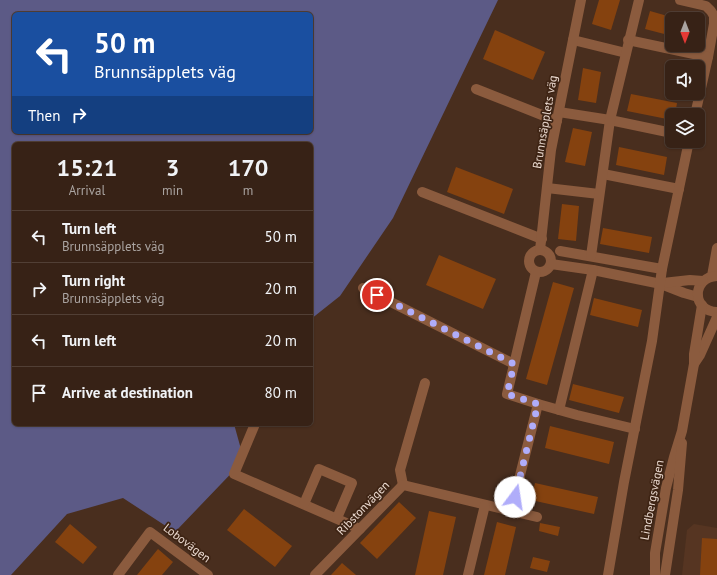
<!DOCTYPE html>
<html lang="en">
<head>
<meta charset="utf-8">
<style>
  :root { --surface:#372216; --page:#3e2a1f; --text:#f1f3f6; --muted:#aaa4a1; --line:#513f35 }
  body { margin:0; font-family:"PT Sans",sans-serif; background:var(--page); color:var(--text); height:100vh; display:flex; flex-direction:column; font-size:15px; white-space:nowrap }
  * { box-sizing:border-box; margin:0 }
  p { font-size:13px; color:var(--muted) }
  .icon { flex:none; width:22px; height:22px; fill:none; stroke:currentColor; stroke-width:2; stroke-linecap:round; stroke-linejoin:round }
  .map { position:relative; flex:1; overflow:hidden }
  .side { position:absolute; left:12px; top:142px; width:301px; height:284px; display:flex; flex-direction:column; background:var(--surface); border-radius:6px; box-shadow:0 1px 3px #0004,0 0 0 1px var(--line) }
  .side>* { flex:none }
  .hud { position:absolute; left:12px; top:12px; width:301px; height:122px; border-radius:6px; box-shadow:0 1px 3px #0004,0 0 0 1px var(--line); background:#1a4fa0; color:#fff; overflow:hidden }
  .needle { width:26px; rotate:180deg }
  .tools { position:absolute; left:665px; top:12px; display:grid; gap:8px }
  .tools a { display:grid; place-items:center; width:40px; height:40px; border-radius:6px; background:var(--surface); box-shadow:0 1px 3px #0004,0 0 0 1px var(--line); font-size:20px }
  .pin { position:absolute; display:grid; place-items:center; width:34px; height:34px; color:#fff; margin:-17px; border:2px solid #fff; border-radius:50%; box-shadow:0 1px 4px #0007 }
  .me { position:absolute; width:44px; margin:-22px; rotate:14deg; stroke-linejoin:round; filter:drop-shadow(0 0 3px #0008) }
  .turn { display:flex; align-items:center; gap:14px; height:84px; padding:0 16px; font-size:18px }
  .turn .icon { width:52px; height:52px; stroke-width:2.5 }
  .turn b { display:block; font-size:28px; line-height:34px }
  .then { display:flex; align-items:center; height:38px; padding:0 16px; background:#0003; gap:8px; font-size:15px }
  .eta { display:flex; justify-content:space-evenly; align-items:center; height:68px; text-align:center }
  .eta b { font-size:24px; font-weight:700; line-height:28px }
  ul { padding:0; list-style:none }
  li { display:flex; align-items:center; gap:12px; height:52px; padding:0 16px; border-top:1px solid var(--line) }
  li div { flex:1 }
  li b { display:block; font-size:15px }
  li em { font-style:normal }
  .map>svg:first-child { display:block }
</style>
</head>
<body>
<div class="map">
<svg width="717" height="575" viewBox="0 0 717 575">
  <rect width="100%" height="100%" fill="#492e1e"/>
  <path fill="#563522" d="M694 524 717 528V575H682L687 530Z"/>
  <path fill="#5c5a86" fill-rule="evenodd" d="M0 0H498L393 218 340 296 311 319V144H14V424H234L244 460 175 532 123 498 67 514 11 575H0ZM14 14H311V132H14Z"/>
  <g fill="#85420f">
    <path d="M599 0H620L611 30 592 24Z"/>
    <path d="M650 11 678 19H672V36L645 29Z"/>
    <path d="M495 30 545 52 533 80 483 59Z"/>
    <path d="M583 68 601 72 596 103 578 100Z"/>
    <path d="M631 94 677 103 675 115H672V120L627 111Z"/>
    <path d="M573 128 592 132 585 166 565 162Z"/>
    <path d="M619 147 667 157 664 175 616 165Z"/>
    <path d="M456 167 513 189 504 214 447 192Z"/>
    <path d="M562 204 579 206 576 241 558 239Z"/>
    <path d="M603 228 652 237 649 253 600 244Z"/>
    <path d="M439 255 496 279 483 309 426 285Z"/>
    <path d="M553 282 574 288 547 385 526 379Z"/>
    <path d="M594 298 642 310 638 327 590 315Z"/>
    <path d="M573 384 624 397 619 413 569 400Z"/>
    <path d="M550 426 614 442 609 464 545 448Z"/>
    <path d="M535 483 598 497 594 514 531 500Z"/>
    <path d="M399 502 416 518 377 559 360 543Z"/>
    <path d="M244 509 292 546 275 567 227 530Z"/>
    <path d="M429 511 456 517 443 575H415Z"/>
    <path d="M497 522 516 527 505 575H484Z"/>
    <path d="M540 523 560 527 558 536 539 531Z"/>
    <path d="M70 524 97 547 83 564 55 542Z"/>
    <path d="M702 538 717 539V575H700Z"/>
    <path d="M158 549 173 562 162 575H137Z"/>
    <path d="M533 557 550 561 547 572 530 568Z"/>
    <path d="M342 563 356 575H331Z"/>
  </g>
  <g fill="none" stroke-linecap="round" stroke-linejoin="round">
    <g stroke="#8b5b3e" stroke-width="10">
      <path d="M680 0 706 6 711 11 714 16V24L708 57 695 115"/>
      <path d="M573 40 626 53"/>
      <path d="M628 40 708 57"/>
      <path d="M476 89 557 121"/>
      <path d="M559 112 610 120 672 133"/>
      <path d="M603 174 679 189"/>
      <path d="M547 188 599 194"/>
      <path d="M422 192 542 239"/>
      <circle cx="540" cy="261" r="11"/>
      <path d="M540 250 551 150 581 0"/>
      <path d="M560 251 662 269"/>
      <path d="M591 256 610 120 639 0"/>
      <path d="M551 264 593 270 661 284 684 293 698 297"/>
      <path d="M712 276 717 248"/>
      <path d="M717 276C692 277 691 311 717 312"/>
      <path d="M663 283 690 280 703 281"/>
      <path d="M363 288 514 364"/>
      <path d="M694 364 700 355 717 317"/>
      <path d="M538 404 577 415 635 429"/>
      <path d="M559 410 593 270"/>
      <path d="M255 424 234 474 360 529"/>
      <path d="M403 485 400 470 425 383"/>
      <path d="M304 504 319 469 352 483 337 518"/>
      <path d="M511 511 538 404 507 394 536 272"/>
      <path d="M118 575 150 532 208 575"/>
      <path d="M315 575 403 485 537 517"/>
      <path d="M468 575 485 505"/>
      <path d="M608 575 624 482 652 341 662 269 689 141"/>
      <path d="M655 575V553L666 488 674 457 682 431 694 364V354L702 305"/>
      <path d="M665 575 678 490 682 443"/>
    </g>
  </g>
  <g fill="none" stroke-linecap="round" stroke-linejoin="round">
    <path stroke="#b0adfa" stroke-width="7" stroke-dasharray="0 12.6" d="M377 295 514 364 507 394 538 404 515 497"/>
  </g>
  <g text-anchor="middle" stroke-width="3.5" stroke-linejoin="round" paint-order="stroke">
    <g font-size="12" fill="#ebdad0" stroke="#3e2414">
      <text transform="translate(545 122) rotate(-80)" y="4">Brunnsäpplets väg</text>
      <text transform="translate(652 500) rotate(-79)" y="4">Lindbergsvägen</text>
      <text transform="translate(363 508) rotate(-46)" y="4">Ribstonvägen</text>
      <text transform="translate(187 543) rotate(37)" y="4">Lobovägen</text>
    </g>
  </g>
</svg>
<div class="tools">
<a><svg class="needle" viewBox="-14 -14 28 28"><path d="M0-13l5 13h-10z" fill="#e53935"/><path d="M0 13l5-13h-10z" fill="#aaa4a1"/></svg></a>
<a><svg class="icon" aria-label="sound" viewBox="0 0 24 24"><path d="M4 9h4l5-4v14l-5-4H4zM17 9q2 3 0 6"/></svg></a>
<a><svg class="icon" aria-label="layers" viewBox="0 0 24 24"><path d="M12 4l9 5-9 5-9-5zM3 14l9 5 9-5"/></svg></a>
</div>
<div class="pin" style="left:377px;top:295px;background:#d93025"><svg class="icon" aria-label="arrive" viewBox="0 0 24 24"><path d="M6 21V4h12l-3 4 3 4H6"/></svg></div>
<svg class="me" style="left:515px;top:497px" viewBox="-20 -20 40 40"><circle r="19" fill="#fff"/><path d="M0-13L10 11 0 6-10 11z" fill="#b0adfa"/></svg>
<div class="hud">
<div class="turn"><svg class="icon" aria-label="left" viewBox="0 0 24 24"><path d="M17 20v-9H6M10 6l-5 5 5 5"/></svg><div><b>50 m</b>Brunnsäpplets väg</div></div>
<div class="then">Then<svg class="icon" aria-label="right" viewBox="0 0 24 24"><path d="M7 20v-9h11M14 6l5 5-5 5"/></svg></div>
</div>
<section class="side">
<div class="eta">
<div><b>15:21</b><p>Arrival</p></div>
<div><b>3</b><p>min</p></div>
<div><b>170</b><p>m</p></div>
</div>
<ul>
<li><svg class="icon" aria-label="left" viewBox="0 0 24 24"><path d="M17 20v-9H6M10 6l-5 5 5 5"/></svg><div><b>Turn left</b><p>Brunnsäpplets väg</p></div><em>50 m</em></li>
<li><svg class="icon" aria-label="right" viewBox="0 0 24 24"><path d="M7 20v-9h11M14 6l5 5-5 5"/></svg><div><b>Turn right</b><p>Brunnsäpplets väg</p></div><em>20 m</em></li>
<li><svg class="icon" aria-label="left" viewBox="0 0 24 24"><path d="M17 20v-9H6M10 6l-5 5 5 5"/></svg><div><b>Turn left</b></div><em>20 m</em></li>
<li><svg class="icon" aria-label="arrive" viewBox="0 0 24 24"><path d="M6 21V4h12l-3 4 3 4H6"/></svg><div><b>Arrive at destination</b></div><em>80 m</em></li>
</ul>
</section>
</div>
</body>
</html>
